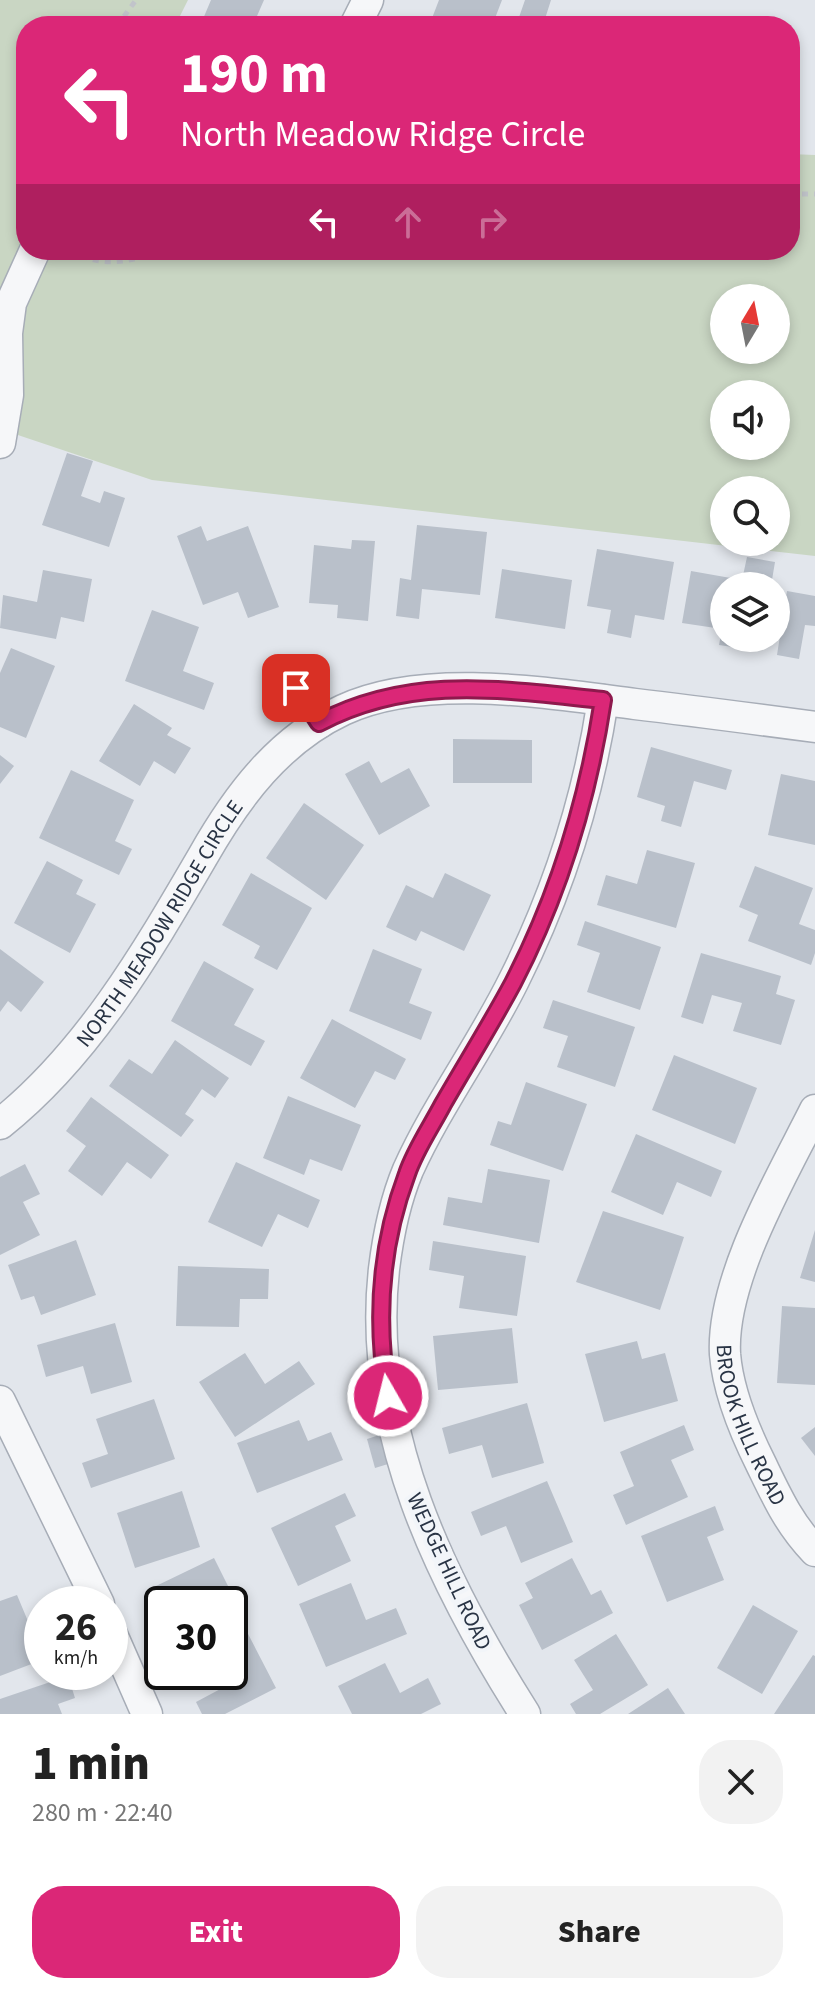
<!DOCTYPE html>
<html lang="en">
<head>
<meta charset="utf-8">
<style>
  :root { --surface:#fff; --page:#f2f2f2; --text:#222; --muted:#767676; --accent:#db2777 }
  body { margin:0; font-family:"Source Sans 3",sans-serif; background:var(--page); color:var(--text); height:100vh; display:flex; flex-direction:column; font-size:30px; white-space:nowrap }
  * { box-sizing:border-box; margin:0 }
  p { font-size:26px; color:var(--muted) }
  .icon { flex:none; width:44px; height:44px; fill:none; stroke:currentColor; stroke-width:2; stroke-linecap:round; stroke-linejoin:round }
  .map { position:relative; height:1714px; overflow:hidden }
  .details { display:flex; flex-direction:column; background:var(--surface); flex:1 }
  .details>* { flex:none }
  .hud { position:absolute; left:16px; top:16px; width:784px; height:244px; border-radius:32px; box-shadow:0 4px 12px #0003; background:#db2777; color:#fff; overflow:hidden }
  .needle { width:52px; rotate:10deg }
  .controls { position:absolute; left:710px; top:284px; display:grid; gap:16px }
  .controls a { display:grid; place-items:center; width:80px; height:80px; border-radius:50%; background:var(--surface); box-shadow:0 4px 12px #0003; font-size:40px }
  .speed { position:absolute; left:24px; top:1586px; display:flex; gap:16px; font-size:40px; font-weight:700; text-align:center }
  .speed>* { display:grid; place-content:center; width:104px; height:104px; border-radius:50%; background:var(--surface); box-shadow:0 4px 12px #0003; line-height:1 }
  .speed small { font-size:20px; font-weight:400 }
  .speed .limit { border:4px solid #111; border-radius:12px; background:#fff; color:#111 }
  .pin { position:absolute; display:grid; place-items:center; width:68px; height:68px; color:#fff; margin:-34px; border-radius:16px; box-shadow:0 4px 12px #0006 }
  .me { position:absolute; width:88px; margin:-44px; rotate:352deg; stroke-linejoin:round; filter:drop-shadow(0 0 6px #0008) }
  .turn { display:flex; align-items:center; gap:28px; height:168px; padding:0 32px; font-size:36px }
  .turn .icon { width:104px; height:104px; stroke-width:2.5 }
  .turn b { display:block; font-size:56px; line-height:68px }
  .lanes { display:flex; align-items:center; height:76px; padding:0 32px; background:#0003; justify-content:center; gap:40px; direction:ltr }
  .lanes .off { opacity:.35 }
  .round { display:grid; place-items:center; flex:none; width:84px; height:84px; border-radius:32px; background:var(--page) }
  .head { display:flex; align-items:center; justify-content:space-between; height:136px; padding:0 32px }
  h1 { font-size:48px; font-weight:800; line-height:60px }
  .cta { display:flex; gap:16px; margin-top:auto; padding:16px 32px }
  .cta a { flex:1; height:92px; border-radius:32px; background:var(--accent); color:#fff; font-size:32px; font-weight:800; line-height:92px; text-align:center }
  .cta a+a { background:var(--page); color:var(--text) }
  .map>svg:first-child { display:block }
</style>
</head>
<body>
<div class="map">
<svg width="815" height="1714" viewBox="0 0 815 1714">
  <rect width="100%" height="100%" fill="#e2e6ec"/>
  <path fill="#c9d6c3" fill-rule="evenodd" d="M0 0H188L175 26H26V250H790V154L815 155V556L152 480 0 429ZM724 298H776V350H724ZM724 394H776V446H724ZM724 490H776V542H724Z"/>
  <g fill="#b9c0ca">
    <path d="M211 0H264L257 16 281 26H200Z"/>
    <path d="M439 0H502L492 26H429Z"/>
    <path d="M525 0H551L544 22 553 26H516Z"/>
    <path d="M642 16 668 22 667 26H639Z"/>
    <path d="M67 453 93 461 81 496 100 503 104 491 125 498 109 547 42 525Z"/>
    <path d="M417 525 487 532 480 595 422 589 419 619 396 616 400 578 411 580Z"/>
    <path d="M201 526 207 541 248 526 279 607 248 618 238 592 203 605 177 536Z"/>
    <path d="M352 540 375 541 368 621 337 618 338 605 309 603 314 545 351 549Z"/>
    <path d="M597 549 674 562 664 620 635 615 631 638 607 633 611 610 587 606Z"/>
    <path d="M747 557 775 562 771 586H724V638H741L739 648 719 645 722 629 682 623 691 571 742 580Z"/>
    <path d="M502 569 572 580 565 629 495 618Z"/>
    <path d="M43 570 92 579 84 622 61 617 56 639 0 628 3 595 37 602Z"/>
    <path d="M787 591 815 596V626L805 625 799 659 777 655Z"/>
    <path d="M152 610 199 627 183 671 214 683 204 710 125 681Z"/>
    <path d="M11 648 55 666 26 738 0 727V673Z"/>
    <path d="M134 704 172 728 167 735 191 748 175 774 154 761 140 786 99 761Z"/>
    <path d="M453 739 532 740V783H453Z"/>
    <path d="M651 747 732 770 726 790 694 781 681 827 661 821 665 806 637 797Z"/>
    <path d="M0 755 14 766 0 784Z"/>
    <path d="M369 761 381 783 409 768 430 806 379 835 345 774Z"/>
    <path d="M71 770 134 800 115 841 132 849 119 875 39 838Z"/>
    <path d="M781 774 815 781V845L768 835Z"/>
    <path d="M304 803 364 845 326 900 266 858Z"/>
    <path d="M647 850 695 863 676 928 597 905 606 875 637 884Z"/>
    <path d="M47 861 83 880 76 894 96 904 70 953 14 923Z"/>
    <path d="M755 866 813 888 799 924 815 930V953L811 965 748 941 758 915 739 907Z"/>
    <path d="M251 873 312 908 277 970 254 958 260 946 222 925Z"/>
    <path d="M445 873 491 895 464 951 421 931 416 941 386 927 406 885 433 898Z"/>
    <path d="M585 921 661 947 640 1010 587 992 600 953 577 945Z"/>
    <path d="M0 949 44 982 21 1012 8 1001 0 1012Z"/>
    <path d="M373 949 422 969 409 1003 432 1012 421 1040 349 1011Z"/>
    <path d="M701 953 781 976 776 994 795 1000 781 1045 733 1031 742 1003 712 995 703 1024 681 1017Z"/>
    <path d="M204 961 254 989 234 1025 265 1041 251 1066 171 1021Z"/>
    <path d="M553 1000 635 1027 615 1087 557 1067 568 1036 543 1028Z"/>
    <path d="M332 1019 406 1059 395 1080 375 1071 355 1108 300 1078Z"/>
    <path d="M175 1040 229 1078 215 1098 202 1089 185 1114 194 1120 181 1137 109 1086 129 1059 152 1074Z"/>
    <path d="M674 1055 757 1088 735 1144 652 1110Z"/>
    <path d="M526 1082 587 1104 563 1171 490 1145 498 1121 511 1125Z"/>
    <path d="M288 1096 361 1125 342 1171 310 1159 304 1175 263 1158Z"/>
    <path d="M91 1097 169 1155 151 1179 127 1162 102 1196 68 1171 86 1146 66 1131Z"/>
    <path d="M636 1134 722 1171 711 1197 677 1182 663 1215 611 1192Z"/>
    <path d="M236 1162 320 1200 308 1228 278 1214 262 1247 208 1222Z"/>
    <path d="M25 1164 40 1194 23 1202 40 1235 0 1255V1177Z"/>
    <path d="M488 1169 550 1180 539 1243 443 1225 448 1197 482 1203Z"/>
    <path d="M603 1211 684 1237 660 1310 576 1282Z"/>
    <path d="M815 1230V1282L800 1278Z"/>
    <path d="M76 1240 96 1295 41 1315 34 1296 21 1300 8 1265Z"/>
    <path d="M433 1241 526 1256 517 1316 459 1308 464 1276 429 1270Z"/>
    <path d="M178 1266 269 1269 268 1299H240L239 1327 176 1326Z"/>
    <path d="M782 1306 815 1308V1385L777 1383Z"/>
    <path d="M115 1323 132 1382 91 1394 83 1366 46 1377 37 1345Z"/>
    <path d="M512 1328 518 1383 438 1390 433 1336Z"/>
    <path d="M637 1341 642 1359 665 1353 678 1401 604 1422 585 1354Z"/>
    <path d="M245 1353 265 1384 299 1361 315 1384 235 1437 199 1382Z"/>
    <path d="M154 1399 175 1459 91 1488 82 1463 108 1454 96 1419Z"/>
    <path d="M527 1403 544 1463 492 1478 482 1445 449 1454 442 1428Z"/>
    <path d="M299 1420 308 1441 331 1432 343 1460 257 1493 237 1443Z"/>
    <path d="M684 1425 694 1450 671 1460 688 1497 626 1525 613 1495 634 1486 620 1452Z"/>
    <path d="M815 1427V1456L801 1438Z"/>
    <path d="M392 1431 401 1460 375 1468 367 1439Z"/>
    <path d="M547 1481 573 1542 521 1563 506 1526 481 1536 471 1512Z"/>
    <path d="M182 1491 200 1547 135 1568 117 1513Z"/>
    <path d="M345 1493 356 1516 335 1526 351 1561 298 1586 271 1528Z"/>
    <path d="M715 1506 724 1530 707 1537 724 1580 667 1602 641 1536Z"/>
    <path d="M214 1558 241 1612 230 1618V1604H165L156 1586Z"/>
    <path d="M572 1558 591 1595 601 1590 613 1613 542 1650 519 1605 533 1598 525 1583Z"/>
    <path d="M351 1583 366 1620 396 1608 407 1634 326 1667 299 1604Z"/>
    <path d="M17 1595 30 1626 42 1622V1660L0 1676V1601Z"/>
    <path d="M753 1605 798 1631 762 1694 717 1668Z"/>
    <path d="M246 1630 276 1688 225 1714H202L196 1702 226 1686 219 1672H230V1638Z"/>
    <path d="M616 1634 648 1685 600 1714H576L570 1704 593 1690 574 1660Z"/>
    <path d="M813 1655 815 1656V1714H774Z"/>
    <path d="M385 1663 400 1693 428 1678 441 1704 421 1714H352L338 1686Z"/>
    <path d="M68 1676 75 1698 58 1704 62 1714H0V1699Z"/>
    <path d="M668 1688 685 1714H628Z"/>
  </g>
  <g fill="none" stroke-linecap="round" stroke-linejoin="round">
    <defs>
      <g id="minor">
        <path d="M355 26 368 0"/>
        <path d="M0 443 8 395 7 333 11 303 35 250"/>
        <path d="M296 688 319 723"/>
        <path id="s1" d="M815 1110C782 1176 721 1279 725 1354 728 1392 744 1430 761 1464 777 1497 789 1524 815 1551"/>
        <path id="s2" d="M0 1124C88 1054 147 952 203 856 237 796 279 740 343 710 424 672 548 693 635 704 695 711 755 719 815 727"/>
        <path d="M0 1401 99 1604"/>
        <path d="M110 1630 147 1714"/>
        <path d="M525 1714C441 1582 366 1430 384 1269 388 1236 395 1201 408 1170 438 1104 482 1045 514 980 559 890 588 799 603 700"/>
      </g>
    </defs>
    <use href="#minor" stroke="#a7adb7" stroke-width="33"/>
    <g stroke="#c1c4ca" stroke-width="5" stroke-dasharray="6 6" stroke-linecap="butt">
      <path d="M117 26 136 0"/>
      <path d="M790 194H815"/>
      <path d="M71 250C98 268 132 263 159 250"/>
    </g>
    <use href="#minor" stroke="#f6f7f9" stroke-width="30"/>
  </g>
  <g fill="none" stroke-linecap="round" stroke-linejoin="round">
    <defs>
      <path id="route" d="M296 688 319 723C412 674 503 690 603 700 588 798 559 894 513 983 491 1024 466 1064 443 1104 431 1127 415 1150 407 1174 380 1246 375 1320 388 1396"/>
    </defs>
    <use href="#route" stroke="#8e194d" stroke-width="20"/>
    <use href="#route" stroke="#db2777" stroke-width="14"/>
  </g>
  <g text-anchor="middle" stroke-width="8" stroke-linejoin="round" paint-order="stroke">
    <g font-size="22" fill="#293445" stroke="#f2f5f9">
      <text dy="8" stroke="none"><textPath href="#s2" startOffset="258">NORTH MEADOW RIDGE CIRCLE</textPath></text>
      <text dy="8" stroke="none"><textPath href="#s1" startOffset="338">BROOK HILL ROAD</textPath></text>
      <text transform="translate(450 1571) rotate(65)" y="8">WEDGE HILL ROAD</text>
    </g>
  </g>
</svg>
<div class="controls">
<a><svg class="needle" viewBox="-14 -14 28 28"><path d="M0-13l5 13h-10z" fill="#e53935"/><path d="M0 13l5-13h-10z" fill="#767676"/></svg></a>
<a><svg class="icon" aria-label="sound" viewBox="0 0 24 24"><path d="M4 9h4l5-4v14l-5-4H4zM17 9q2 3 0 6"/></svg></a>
<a><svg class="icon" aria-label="search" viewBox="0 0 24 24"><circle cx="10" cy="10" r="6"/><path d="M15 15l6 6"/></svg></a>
<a><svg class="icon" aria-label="layers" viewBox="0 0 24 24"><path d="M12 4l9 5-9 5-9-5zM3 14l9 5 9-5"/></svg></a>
</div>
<div class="speed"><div>26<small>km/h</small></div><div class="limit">30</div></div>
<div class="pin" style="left:296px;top:688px;background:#d93025"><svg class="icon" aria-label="arrive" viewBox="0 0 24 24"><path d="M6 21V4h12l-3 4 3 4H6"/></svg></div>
<svg class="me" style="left:388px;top:1396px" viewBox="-20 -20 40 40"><circle r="17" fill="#db2777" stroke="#fff" stroke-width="3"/><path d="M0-11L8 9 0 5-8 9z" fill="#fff"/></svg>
<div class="hud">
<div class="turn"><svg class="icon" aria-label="left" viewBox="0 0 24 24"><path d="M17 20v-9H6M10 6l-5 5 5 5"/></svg><div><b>190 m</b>North Meadow Ridge Circle</div></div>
<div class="lanes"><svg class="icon" aria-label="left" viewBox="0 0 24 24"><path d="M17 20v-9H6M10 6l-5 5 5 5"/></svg><svg class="icon off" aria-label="ahead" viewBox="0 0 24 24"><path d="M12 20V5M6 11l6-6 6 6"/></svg><svg class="icon off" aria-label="right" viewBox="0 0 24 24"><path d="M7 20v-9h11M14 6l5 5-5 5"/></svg></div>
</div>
</div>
<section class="details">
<div class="head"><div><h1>1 min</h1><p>280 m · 22:40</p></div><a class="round"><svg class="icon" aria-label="close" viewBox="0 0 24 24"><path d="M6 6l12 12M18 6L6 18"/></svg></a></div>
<div class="cta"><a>Exit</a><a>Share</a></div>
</section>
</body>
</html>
